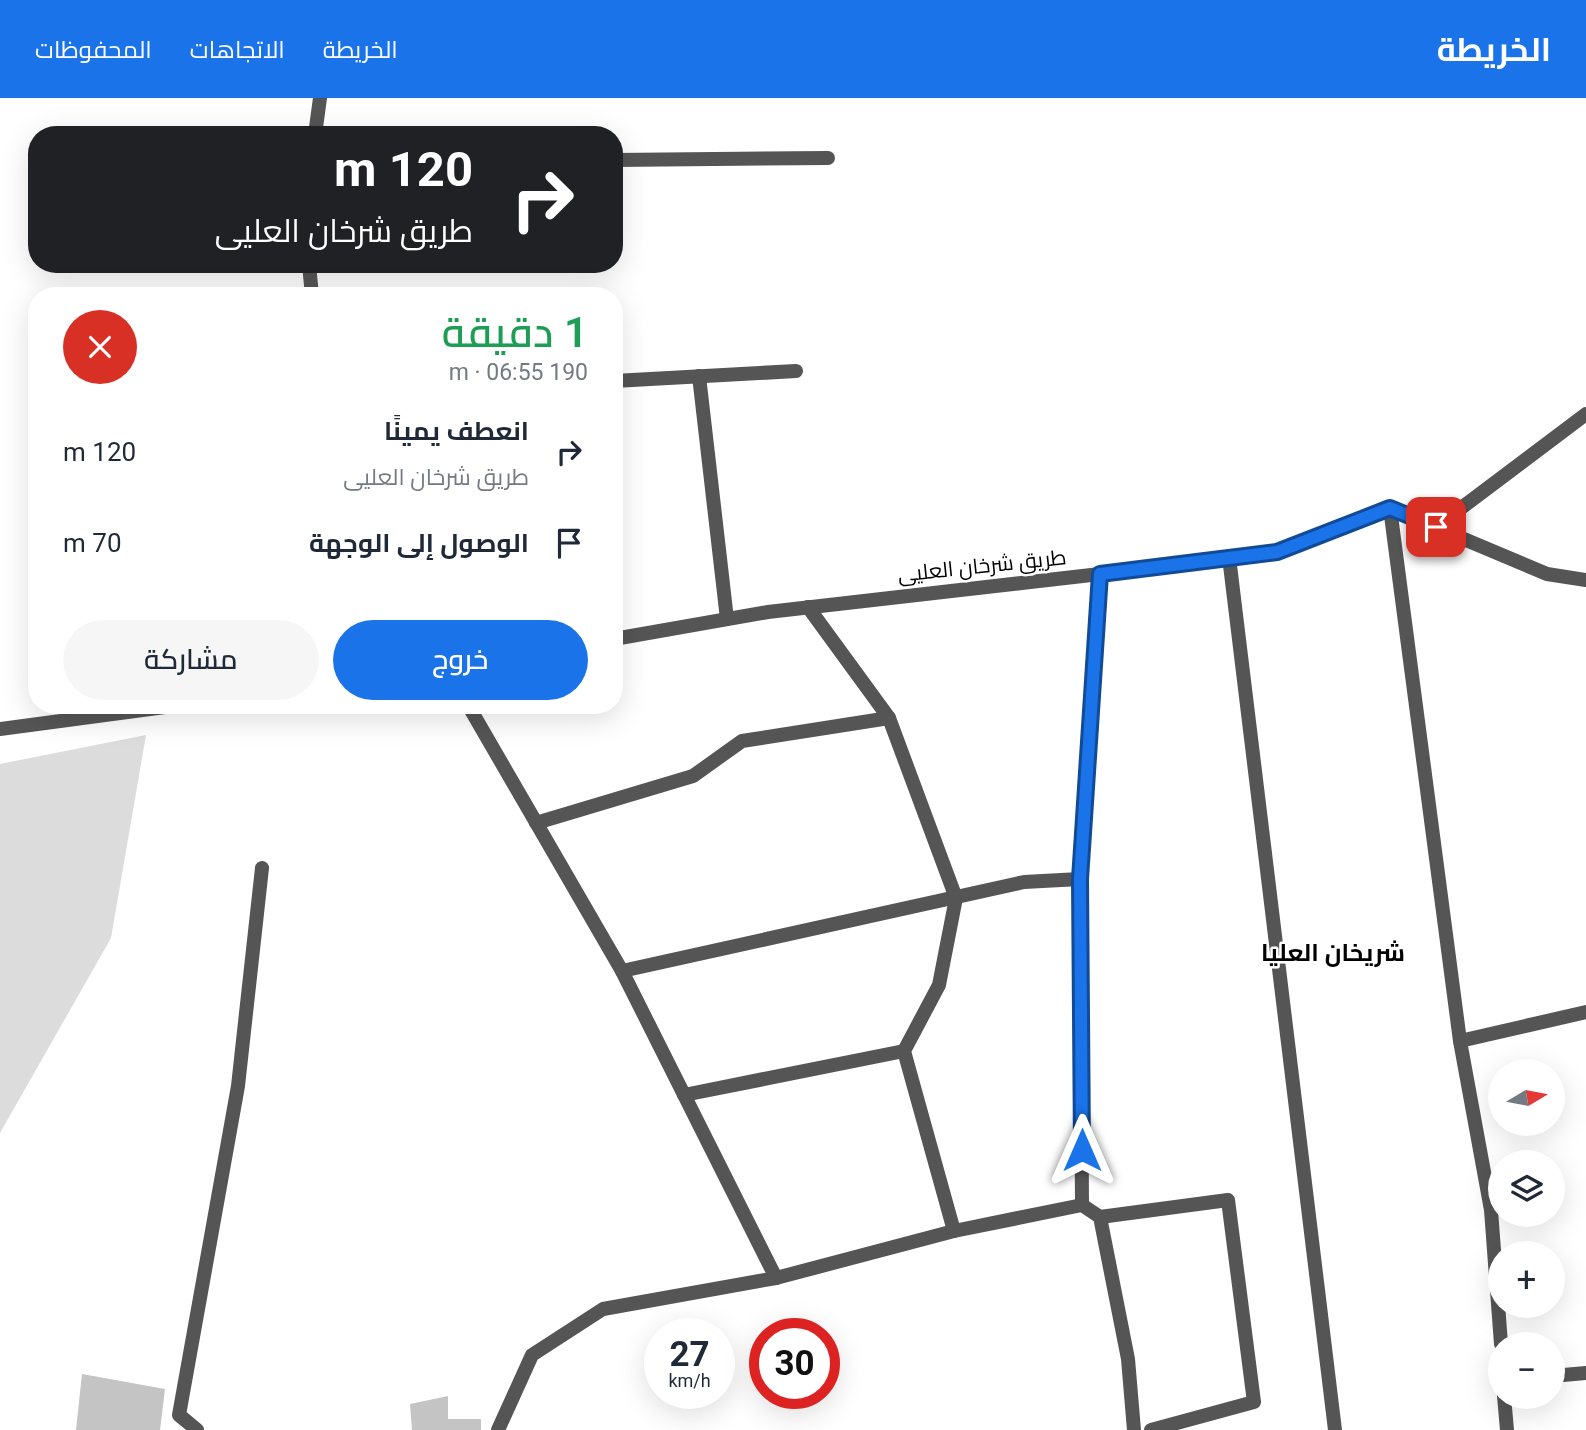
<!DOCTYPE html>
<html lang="ar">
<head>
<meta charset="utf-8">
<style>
  :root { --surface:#fff; --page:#f6f6f7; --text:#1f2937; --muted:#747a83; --accent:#1a73e8 }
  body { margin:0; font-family:Roboto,Cairo,sans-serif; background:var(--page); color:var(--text); direction:rtl; height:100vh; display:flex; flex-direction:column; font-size:26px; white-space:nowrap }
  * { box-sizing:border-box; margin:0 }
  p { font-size:23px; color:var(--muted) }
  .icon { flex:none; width:38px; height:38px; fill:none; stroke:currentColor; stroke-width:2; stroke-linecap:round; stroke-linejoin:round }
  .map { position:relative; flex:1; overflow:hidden; direction:ltr }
  .sheet { position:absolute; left:28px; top:189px; width:595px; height:427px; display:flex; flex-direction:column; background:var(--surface); border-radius:28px; box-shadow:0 7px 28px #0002; direction:rtl }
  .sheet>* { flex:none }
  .guide { position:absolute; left:28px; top:28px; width:595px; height:147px; border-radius:28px; box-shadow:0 7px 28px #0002; direction:rtl; background:#202124; color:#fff; overflow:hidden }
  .needle { width:46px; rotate:80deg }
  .tools { position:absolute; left:1488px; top:961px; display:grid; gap:14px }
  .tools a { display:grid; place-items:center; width:77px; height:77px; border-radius:50%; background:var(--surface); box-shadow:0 7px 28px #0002; font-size:35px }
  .speed { position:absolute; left:644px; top:1220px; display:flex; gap:14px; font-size:35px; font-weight:700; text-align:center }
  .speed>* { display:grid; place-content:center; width:91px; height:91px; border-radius:50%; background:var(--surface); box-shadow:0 7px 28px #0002; line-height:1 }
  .speed small { font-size:18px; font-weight:400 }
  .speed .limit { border:10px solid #d22; background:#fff; color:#111 }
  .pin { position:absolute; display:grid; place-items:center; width:60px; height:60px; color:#fff; margin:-30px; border-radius:14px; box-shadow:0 4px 10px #0006 }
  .me { position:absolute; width:77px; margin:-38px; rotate:0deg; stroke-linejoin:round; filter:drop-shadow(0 0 5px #0008) }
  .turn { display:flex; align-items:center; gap:24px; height:147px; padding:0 35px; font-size:32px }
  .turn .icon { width:91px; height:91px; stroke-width:2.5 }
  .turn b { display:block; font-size:49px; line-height:60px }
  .round { display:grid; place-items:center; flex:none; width:74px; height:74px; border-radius:37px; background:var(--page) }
  .summary { display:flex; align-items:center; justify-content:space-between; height:119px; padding:0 35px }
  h1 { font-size:42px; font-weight:600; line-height:52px; color:#1e9e55 }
  .action { display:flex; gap:14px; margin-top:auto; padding:14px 35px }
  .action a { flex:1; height:80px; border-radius:42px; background:var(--accent); color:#fff; font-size:28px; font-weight:600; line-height:80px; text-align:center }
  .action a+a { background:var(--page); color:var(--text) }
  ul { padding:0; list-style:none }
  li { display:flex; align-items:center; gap:21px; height:91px; padding:0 35px }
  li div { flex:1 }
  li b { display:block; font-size:26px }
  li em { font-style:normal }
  header { display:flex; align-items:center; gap:42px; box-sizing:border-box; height:98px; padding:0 35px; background:var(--accent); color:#fff }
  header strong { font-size:33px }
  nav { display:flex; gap:38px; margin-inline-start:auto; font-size:24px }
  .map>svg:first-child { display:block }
</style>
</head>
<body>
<header>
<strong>الخريطة</strong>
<nav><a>الخريطة</a><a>الاتجاهات</a><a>المحفوظات</a></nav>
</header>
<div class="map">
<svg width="1586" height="1332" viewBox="0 0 1586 1332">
  <rect width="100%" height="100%" fill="#fff"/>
  <path fill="#dcdcdc" d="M146 637 111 840 0 1035V666Z"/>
  <g fill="#c4c4c4">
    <path d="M82 1276 165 1291 160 1332H76Z"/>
    <path d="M448 1298V1321H481V1332H412L410 1306Z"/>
  </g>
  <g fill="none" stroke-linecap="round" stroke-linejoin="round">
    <g stroke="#555" stroke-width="14">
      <path d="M315 37 320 0"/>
      <path d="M614 62 828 60"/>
      <path d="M309 166 312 198"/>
      <path d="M699 278 727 521"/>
      <path d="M614 283 796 273"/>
      <path d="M1390 410 1460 943 1491 1112 1501 1246"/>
      <path d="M1436 429 1586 316"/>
      <path d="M1229 459 1335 1332"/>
      <path d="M808 509 889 620 956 800 939 887 904 953 954 1133 1082 1107 1100 1119 1128 1261 1134 1332"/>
      <path d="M614 541 768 514 1100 476 1277 454 1390 410 1547 476 1586 482"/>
      <path d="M468 607 622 873 776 1180 603 1211 532 1257 498 1332"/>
      <path d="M0 631 180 607"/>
      <path d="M536 725 693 678 742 643 889 620"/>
      <path d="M622 873 1024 784 1080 781"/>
      <path d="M1460 943 1586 914"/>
      <path d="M684 997 904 953"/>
      <path d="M1082 1107 1080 781 1100 476"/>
      <path d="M1100 1119 1228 1102 1254 1304 1151 1332"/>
      <path d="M776 1180 954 1133"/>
      <path d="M1552 1278 1586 1275"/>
      <path d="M1504 1298 1507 1332"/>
      <path d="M197 1332 179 1317 238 988 262 770"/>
    </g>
  </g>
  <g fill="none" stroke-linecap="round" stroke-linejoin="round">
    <defs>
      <path id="route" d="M1082 1052 1080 781 1100 476 1277 454 1390 410 1436 429"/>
    </defs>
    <use href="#route" stroke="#114b97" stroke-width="18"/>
    <use href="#route" stroke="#1a73e8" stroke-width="12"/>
  </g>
  <g text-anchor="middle" stroke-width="5" stroke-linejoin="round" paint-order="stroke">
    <g font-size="21" fill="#000" stroke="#fff">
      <text transform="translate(982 468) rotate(-6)" y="7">طريق شرخان العليى</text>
    </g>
    <g font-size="24" font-weight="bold" fill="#000" stroke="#fff">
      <text x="1333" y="863">شريخان العليا</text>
    </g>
  </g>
</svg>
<div class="tools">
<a><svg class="needle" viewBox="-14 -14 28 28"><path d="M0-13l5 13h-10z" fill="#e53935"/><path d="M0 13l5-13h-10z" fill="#747a83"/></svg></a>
<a><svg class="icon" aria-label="layers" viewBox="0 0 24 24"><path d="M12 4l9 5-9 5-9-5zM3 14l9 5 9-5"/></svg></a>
<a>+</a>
<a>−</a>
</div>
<div class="speed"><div>27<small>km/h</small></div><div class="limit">30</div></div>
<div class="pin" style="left:1436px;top:429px;background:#d93025"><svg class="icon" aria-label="arrive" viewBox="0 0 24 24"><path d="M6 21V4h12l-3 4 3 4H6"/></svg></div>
<svg class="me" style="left:1082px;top:1052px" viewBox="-20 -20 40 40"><path d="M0-17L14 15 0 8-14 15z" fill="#1a73e8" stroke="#fff" stroke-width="4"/></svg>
<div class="guide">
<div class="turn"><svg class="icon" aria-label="right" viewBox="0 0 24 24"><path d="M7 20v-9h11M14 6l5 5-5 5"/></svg><div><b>120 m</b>طريق شرخان العليى</div></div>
</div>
<section class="sheet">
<div class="summary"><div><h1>1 دقيقة</h1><p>190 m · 06:55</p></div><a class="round" style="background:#d93025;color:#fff"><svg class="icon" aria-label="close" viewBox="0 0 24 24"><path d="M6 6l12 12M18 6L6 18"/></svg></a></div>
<ul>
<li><svg class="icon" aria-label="right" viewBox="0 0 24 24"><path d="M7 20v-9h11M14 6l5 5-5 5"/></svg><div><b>انعطف يمينًا</b><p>طريق شرخان العليى</p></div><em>120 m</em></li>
<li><svg class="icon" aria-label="arrive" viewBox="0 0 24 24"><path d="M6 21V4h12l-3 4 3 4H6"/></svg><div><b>الوصول إلى الوجهة</b></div><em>70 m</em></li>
</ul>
<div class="action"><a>خروج</a><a>مشاركة</a></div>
</section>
</div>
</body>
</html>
